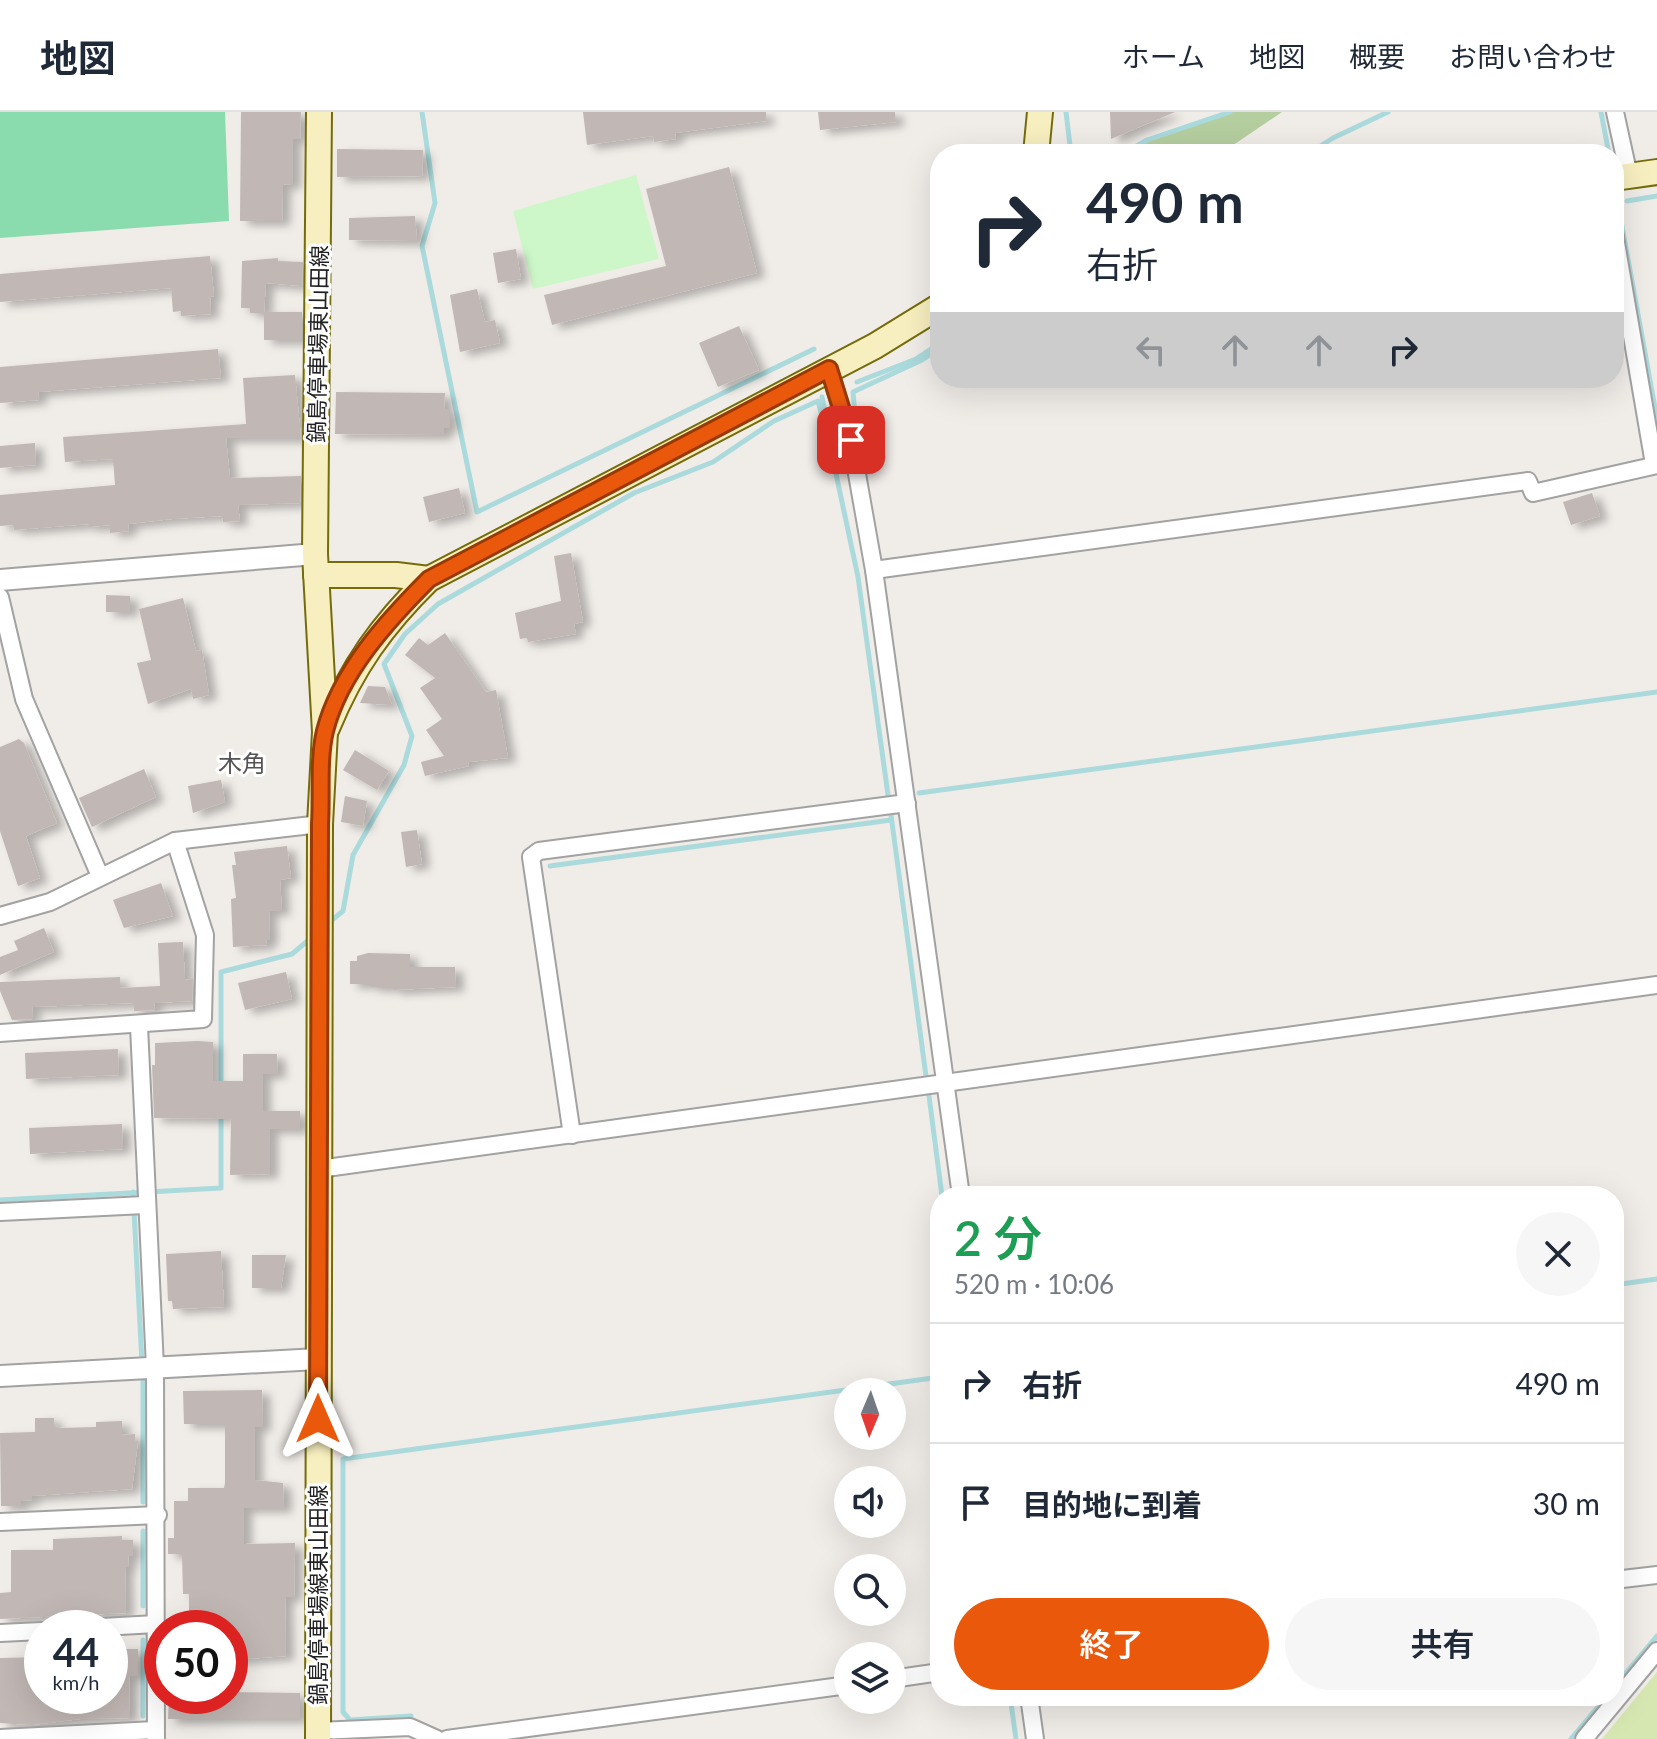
<!DOCTYPE html>
<html lang="ja">
<head>
<meta charset="utf-8">
<style>
  :root { --surface:#fff; --page:#f6f6f7; --text:#1f2937; --muted:#747a83; --line:#e0e1e3; --accent:#ea580c }
  body { margin:0; font-family:Lato,"Noto Sans JP",sans-serif; background:var(--page); color:var(--text); height:100vh; display:flex; flex-direction:column; font-size:30px; white-space:nowrap }
  * { box-sizing:border-box; margin:0 }
  p { font-size:26px; color:var(--muted) }
  .icon { flex:none; width:44px; height:44px; fill:none; stroke:currentColor; stroke-width:2; stroke-linecap:round; stroke-linejoin:round }
  .map { position:relative; flex:1; overflow:hidden }
  .side { position:absolute; left:930px; top:1074px; width:694px; height:520px; display:flex; flex-direction:column; background:var(--surface); border-radius:32px; box-shadow:0 8px 32px #0002 }
  .side>* { flex:none }
  .top-card { position:absolute; left:930px; top:32px; width:694px; height:244px; border-radius:32px; box-shadow:0 8px 32px #0002; background:#fff; color:var(--text); overflow:hidden }
  .needle { width:52px; rotate:182deg }
  .fabs { position:absolute; left:834px; top:1266px; display:grid; gap:16px }
  .fabs a { display:grid; place-items:center; width:72px; height:72px; border-radius:50%; background:var(--surface); box-shadow:0 8px 32px #0002; font-size:40px }
  .speed { position:absolute; left:24px; top:1498px; display:flex; gap:16px; font-size:40px; font-weight:700; text-align:center }
  .speed>* { display:grid; place-content:center; width:104px; height:104px; border-radius:50%; background:var(--surface); box-shadow:0 8px 32px #0002; line-height:1 }
  .speed small { font-size:20px; font-weight:400 }
  .speed .limit { border:12px solid #d22; background:#fff; color:#111 }
  .pin { position:absolute; display:grid; place-items:center; width:68px; height:68px; color:#fff; margin:-34px; border-radius:16px; box-shadow:0 4px 12px #0006 }
  .me { position:absolute; width:88px; margin:-44px; rotate:0deg; stroke-linejoin:round; filter:drop-shadow(0 0 6px #0008) }
  .turn { display:flex; align-items:center; gap:28px; height:168px; padding:0 24px; font-size:36px }
  .turn .icon { width:104px; height:104px; stroke-width:2.5 }
  .turn b { display:block; font-size:56px; line-height:68px }
  .lanes { display:flex; align-items:center; height:76px; padding:0 24px; background:#0003; justify-content:center; gap:40px; direction:ltr }
  .lanes .off { opacity:.35 }
  .round { display:grid; place-items:center; flex:none; width:84px; height:84px; border-radius:42px; background:var(--page) }
  .head { display:flex; align-items:center; justify-content:space-between; height:136px; padding:0 24px }
  h1 { font-size:48px; font-weight:600; line-height:60px; color:#1e9e55 }
  .primary-button { display:flex; gap:16px; margin-top:auto; padding:16px 24px }
  .primary-button a { flex:1; height:92px; border-radius:48px; background:var(--accent); color:#fff; font-size:32px; font-weight:600; line-height:92px; text-align:center }
  .primary-button a+a { background:var(--page); color:var(--text) }
  ul { padding:0; list-style:none }
  li { display:flex; align-items:center; gap:24px; height:120px; padding:0 24px; border-top:2px solid var(--line) }
  li div { flex:1 }
  li b { display:block; font-size:30px }
  li em { font-style:normal }
  header { display:flex; align-items:center; gap:48px; box-sizing:border-box; height:112px; padding:0 40px; background:var(--surface); border-bottom:2px solid var(--line) }
  header strong { font-size:38px }
  nav { display:flex; gap:44px; margin-inline-start:auto; font-size:28px }
  .map>svg:first-child { display:block }
</style>
</head>
<body>
<header>
<strong>地図</strong>
<nav><a>ホーム</a><a>地図</a><a>概要</a><a>お問い合わせ</a></nav>
</header>
<div class="map">
<svg width="1657" height="1627" viewBox="0 0 1657 1627">
  <defs>
    <filter id="shadow"><feDropShadow dx="8" dy="4.5" stdDeviation="4" flood-color="#0004"/></filter>
  </defs>
  <rect width="100%" height="100%" fill="#f0ece8"/>
  <path fill="#d6e7b1" d="M1657 1560V1627H1602Z"/>
  <path fill="#b5ce9f" d="M1230 0H1282L1220 42H1123L1147 28Z"/>
  <path fill="#cdf7c8" d="M636 63 659 147 533 177 513 99Z"/>
  <path fill="#8adbad" d="M0 0H225L229 109 0 126Z"/>
  <g fill="none" stroke-linecap="round" stroke-linejoin="round">
    <g stroke="#abdadc" stroke-width="5">
      <path d="M422 0 435 91 422 134 477 400 814 237"/>
      <path d="M1066 0 1071 42"/>
      <path d="M1601 0 1609 42"/>
      <path d="M1123 42 1147 28 1230 0"/>
      <path d="M1308 42 1333 26 1388 0"/>
      <path d="M1627 89 1657 84"/>
      <path d="M1618 92 1657 307"/>
      <path d="M857 270 916 247 940 231"/>
      <path d="M822 285 829 319"/>
      <path d="M855 304 853 280 922 248 940 236"/>
      <path d="M829 329 858 465 888 683"/>
      <path d="M919 681 1657 580"/>
      <path d="M891 703 926 964"/>
      <path d="M550 754 891 708"/>
      <path d="M327 812 343 799 353 743 404 653 412 624 384 552 405 522 438 492 634 381 713 350 774 309 818 289 829 330"/>
      <path d="M221 976V860L292 842 311 826"/>
      <path d="M929 984 942 1084"/>
      <path d="M133 1080 142 1251"/>
      <path d="M0 1088 221 1076V1002"/>
      <path d="M1614 1173 1657 1167"/>
      <path d="M143 1261V1390"/>
      <path d="M143 1419V1494"/>
      <path d="M143 1528V1604"/>
      <path d="M1614 1575 1657 1524"/>
      <path d="M1010 1584 1016 1627"/>
      <path d="M411 1604 350 1608 343 1600V1347L940 1265"/>
      <path d="M1571 1627 1607 1584"/>
    </g>
  </g>
  <g fill="#c1b7b4" filter="url(#shadow)">
    <path d="M241 0H301L300 27H293V73L283 72 282 109H240Z"/>
    <path d="M583 0H766V9L675 21 676 27 654 30 653 24 587 33Z"/>
    <path d="M818 0H895L896 10 820 18Z"/>
    <path d="M1110 0H1175L1111 27Z"/>
    <path d="M337 37 423 38 422 64 337 65Z"/>
    <path d="M729 55 757 161 552 213 544 183 666 154 646 77Z"/>
    <path d="M415 104 417 129 349 128V106Z"/>
    <path d="M516 137 521 167 498 171 493 141Z"/>
    <path d="M210 144 214 184 210 185 211 202 181 204V199L173 200 171 176 0 190V162Z"/>
    <path d="M278 146V149L303 150 302 174 266 171 264 200H302V228H264V201H250V196H241L242 149Z"/>
    <path d="M477 177 485 210 495 208 500 231 460 240 450 183Z"/>
    <path d="M739 214 759 258 718 275 699 231Z"/>
    <path d="M218 237 221 266 38 280 39 288 0 291V255Z"/>
    <path d="M295 263 301 326H226L230 366 301 364 300 391 238 393 240 409 223 410 222 404 172 407 128 412 129 419 110 421V413L89 415V412L14 418 13 413 0 414V383L115 373 113 347 65 350 63 325 246 312 243 266Z"/>
    <path d="M336 280 445 281 444 297H450V316H444V323L335 322Z"/>
    <path d="M35 331 36 353 0 356V334Z"/>
    <path d="M459 376 465 401 429 410 423 385Z"/>
    <path d="M1592 381 1600 404 1571 413 1563 390Z"/>
    <path d="M571 441 583 510 574 512 576 522 528 530 527 526 520 527 515 501 561 489 554 444Z"/>
    <path d="M106 483 130 484V500H106Z"/>
    <path d="M183 486 196 539 202 538 209 583 193 587 191 577 148 592 137 551 151 548 139 497Z"/>
    <path d="M445 521 486 580 496 578 508 646 468 650 469 654 425 664 421 650 444 644 426 618 442 607 420 576 435 566 405 543 419 526 428 533Z"/>
    <path d="M368 574 385 575 392 593 360 591Z"/>
    <path d="M19 627 24 631 57 711 26 724 40 766 18 774 0 719V635Z"/>
    <path d="M355 638 389 659 377 678 343 658Z"/>
    <path d="M144 657 156 685 92 715 79 686Z"/>
    <path d="M221 668 225 690 193 701 188 674Z"/>
    <path d="M345 684 367 689 363 714 341 710Z"/>
    <path d="M417 718 422 752 406 755 401 720Z"/>
    <path d="M287 734 291 766 280 768 282 799H269L270 828H266L267 833 233 835 231 787 236 786 232 753H236L234 740Z"/>
    <path d="M161 771 173 804 124 816 113 788Z"/>
    <path d="M44 816 54 840 0 863V845L18 838 14 829Z"/>
    <path d="M183 830 185 868 193 867 192 889 154 891 155 898 134 899 133 891 32 895 33 907 12 908 0 879V870L120 865V876L160 874 158 831Z"/>
    <path d="M368 841 410 842V855H455L456 875 393 878V875H371V872H350V849H357V844Z"/>
    <path d="M286 860 292 887 245 898 238 871Z"/>
    <path d="M197 929 213 930V969H243V942H277L278 962H263V999H300V1017H270V1062L230 1063 231 1007 154 1006 152 953H155V931Z"/>
    <path d="M118 937 119 963 26 967 25 941Z"/>
    <path d="M122 1012 123 1037 30 1042 29 1016Z"/>
    <path d="M221 1139 224 1195 173 1197 172 1189H168L166 1142Z"/>
    <path d="M252 1143H286L281 1176H252Z"/>
    <path d="M262 1278 263 1315H255V1368L283 1371 284 1396H244V1432L295 1431 294 1485H285L286 1544 232 1548 230 1516H189V1482H183L182 1442H168V1426H174V1389H188V1376H224L225 1371V1312H184L183 1279Z"/>
    <path d="M35 1306H54V1314L59 1316 96 1315V1310L122 1309V1323L135 1322V1329H138L132 1377 32 1384V1388L21 1389V1394H1L0 1321 35 1320Z"/>
    <path d="M122 1424V1428H133V1444H128L129 1455H125L126 1501 0 1507V1481L11 1480V1438H53V1427Z"/>
    <path d="M110 1537H138V1564H129L130 1606 80 1607 32 1613 0 1611V1546L42 1545V1584H110Z"/>
    <path d="M230 1580 300 1581V1607H168L169 1584H230Z"/>
  </g>
  <g fill="none" stroke-linecap="round" stroke-linejoin="round">
    <defs>
      <g id="minor">
        <path d="M1615 0 1629 64"/>
        <path d="M1614 119 1654 352"/>
        <path d="M829 257 851 328 874 458 961 1084"/>
        <path d="M874 458 1528 369 1533 381 1657 353"/>
        <path d="M0 485 24 587 100 764"/>
        <path d="M0 804 50 790 175 729 320 712"/>
        <path d="M139 914 155 1255 156 1627"/>
        <path d="M0 921 203 907 205 823 175 729"/>
        <path d="M572 1023 531 745 539 739 907 691"/>
        <path d="M319 1057 1657 873"/>
        <path d="M0 1100 145 1093"/>
        <path d="M0 1410 158 1403"/>
        <path d="M1614 1468 1657 1463"/>
        <path d="M84 1516 156 1512"/>
        <path d="M0 1521 42 1519"/>
        <path d="M892 1567 940 1560"/>
        <path d="M1029 1584 1035 1627"/>
        <path d="M318 1619 410 1615 437 1627"/>
        <path d="M0 1626 155 1618"/>
        <path d="M447 1627 848 1573"/>
        <path d="M1584 1627 1657 1539"/>
      </g>
      <g id="tertiary">
        <path d="M0 468 315 442"/>
        <path d="M0 1264 318 1247"/>
      </g>
      <g id="secondary">
        <path d="M1036 42 1040 0"/>
        <path d="M1614 66 1657 60"/>
        <path d="M316 463H396L429 467"/>
        <path d="M327 616C352 555 382 513 429 467L875 234 940 194"/>
        <path d="M318 1627 320 712 325 620 315 442 319 0"/>
      </g>
    </defs>
    <use href="#minor" stroke="#a2a2a2" stroke-width="20"/>
    <use href="#tertiary" stroke="#a2a2a2" stroke-width="24"/>
    <use href="#secondary" stroke="#746c0b" stroke-width="28"/>
    <use href="#minor" stroke="#fff" stroke-width="16"/>
    <use href="#tertiary" stroke="#fff" stroke-width="20"/>
    <use href="#secondary" stroke="#f7efbf" stroke-width="24"/>
  </g>
  <g fill="none" stroke-linecap="round" stroke-linejoin="round">
    <defs>
      <path id="route" d="M318 1307 320 712C322 683 318 648 325 619 340 560 387 509 429 467L829 257 851 328"/>
    </defs>
    <use href="#route" stroke="#983908" stroke-width="20"/>
    <use href="#route" stroke="#ea580c" stroke-width="14"/>
  </g>
  <g text-anchor="middle" stroke-width="6" stroke-linejoin="round" paint-order="stroke">
    <g font-size="22" fill="#212121" stroke="#fff">
      <text transform="translate(318 232) rotate(-89)" y="8">鍋島停車場東山田線</text>
      <text transform="translate(318 1483) rotate(-90)" y="8">鍋島停車場線東山田線</text>
    </g>
    <g font-size="24" fill="#545454" stroke="#fff">
      <text x="242" y="660">木角</text>
    </g>
  </g>
</svg>
<div class="fabs">
<a><svg class="needle" viewBox="-14 -14 28 28"><path d="M0-13l5 13h-10z" fill="#e53935"/><path d="M0 13l5-13h-10z" fill="#747a83"/></svg></a>
<a><svg class="icon" aria-label="sound" viewBox="0 0 24 24"><path d="M4 9h4l5-4v14l-5-4H4zM17 9q2 3 0 6"/></svg></a>
<a><svg class="icon" aria-label="search" viewBox="0 0 24 24"><circle cx="10" cy="10" r="6"/><path d="M15 15l6 6"/></svg></a>
<a><svg class="icon" aria-label="layers" viewBox="0 0 24 24"><path d="M12 4l9 5-9 5-9-5zM3 14l9 5 9-5"/></svg></a>
</div>
<div class="speed"><div>44<small>km/h</small></div><div class="limit">50</div></div>
<div class="pin" style="left:851px;top:328px;background:#d93025"><svg class="icon" aria-label="arrive" viewBox="0 0 24 24"><path d="M6 21V4h12l-3 4 3 4H6"/></svg></div>
<svg class="me" style="left:318px;top:1307px" viewBox="-20 -20 40 40"><path d="M0-17L14 15 0 8-14 15z" fill="#ea580c" stroke="#fff" stroke-width="4"/></svg>
<div class="top-card">
<div class="turn"><svg class="icon" aria-label="right" viewBox="0 0 24 24"><path d="M7 20v-9h11M14 6l5 5-5 5"/></svg><div><b>490 m</b>右折</div></div>
<div class="lanes"><svg class="icon off" aria-label="left" viewBox="0 0 24 24"><path d="M17 20v-9H6M10 6l-5 5 5 5"/></svg><svg class="icon off" aria-label="ahead" viewBox="0 0 24 24"><path d="M12 20V5M6 11l6-6 6 6"/></svg><svg class="icon off" aria-label="ahead" viewBox="0 0 24 24"><path d="M12 20V5M6 11l6-6 6 6"/></svg><svg class="icon" aria-label="right" viewBox="0 0 24 24"><path d="M7 20v-9h11M14 6l5 5-5 5"/></svg></div>
</div>
<section class="side">
<div class="head"><div><h1>2 分</h1><p>520 m · 10:06</p></div><a class="round"><svg class="icon" aria-label="close" viewBox="0 0 24 24"><path d="M6 6l12 12M18 6L6 18"/></svg></a></div>
<ul>
<li><svg class="icon" aria-label="right" viewBox="0 0 24 24"><path d="M7 20v-9h11M14 6l5 5-5 5"/></svg><div><b>右折</b></div><em>490 m</em></li>
<li><svg class="icon" aria-label="arrive" viewBox="0 0 24 24"><path d="M6 21V4h12l-3 4 3 4H6"/></svg><div><b>目的地に到着</b></div><em>30 m</em></li>
</ul>
<div class="primary-button"><a>終了</a><a>共有</a></div>
</section>
</div>
</body>
</html>
